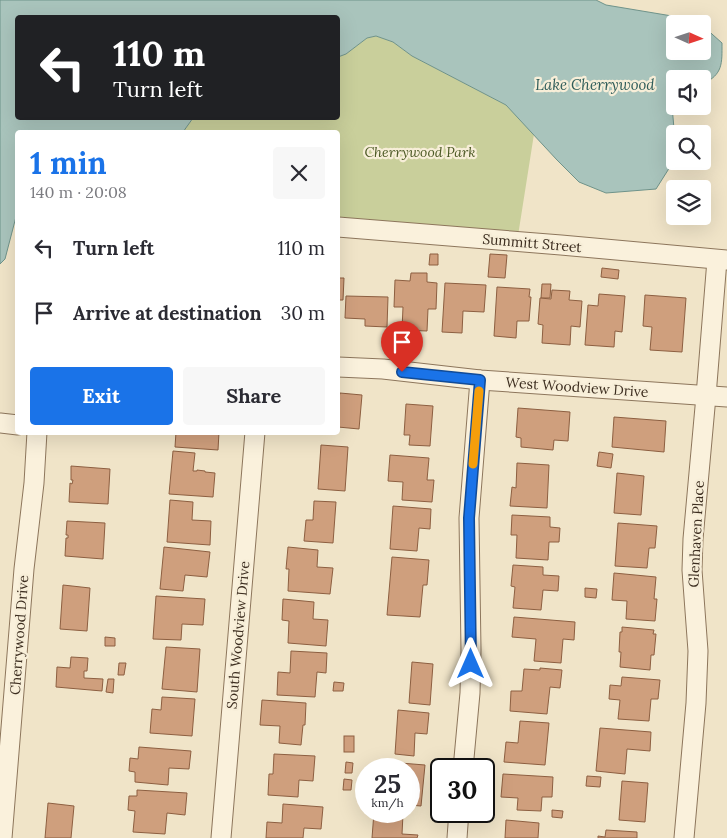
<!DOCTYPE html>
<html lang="en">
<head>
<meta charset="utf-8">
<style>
  :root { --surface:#fff; --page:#f7f7f7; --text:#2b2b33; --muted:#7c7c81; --accent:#1a73e8 }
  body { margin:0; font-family:Lora,serif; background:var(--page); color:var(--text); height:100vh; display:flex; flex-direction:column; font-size:19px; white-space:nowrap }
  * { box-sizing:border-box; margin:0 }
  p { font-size:16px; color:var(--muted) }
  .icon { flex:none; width:28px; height:28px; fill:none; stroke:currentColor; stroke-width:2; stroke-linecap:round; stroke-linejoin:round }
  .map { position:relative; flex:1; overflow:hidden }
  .drawer { position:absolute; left:15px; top:130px; width:325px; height:305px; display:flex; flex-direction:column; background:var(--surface); border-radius:5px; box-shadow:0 5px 20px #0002 }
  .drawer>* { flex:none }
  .top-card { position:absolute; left:15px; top:15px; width:325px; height:105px; border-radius:5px; box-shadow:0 5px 20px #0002; background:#202124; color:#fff; overflow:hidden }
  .needle { width:32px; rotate:93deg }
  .controls { position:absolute; left:666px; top:15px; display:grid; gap:10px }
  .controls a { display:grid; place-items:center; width:45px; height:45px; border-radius:5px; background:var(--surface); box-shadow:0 5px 20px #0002; font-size:25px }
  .speed { position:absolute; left:355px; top:758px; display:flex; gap:10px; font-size:25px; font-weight:700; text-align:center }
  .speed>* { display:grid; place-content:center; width:65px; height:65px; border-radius:50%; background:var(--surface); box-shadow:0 5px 20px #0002; line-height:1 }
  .speed small { font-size:12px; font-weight:400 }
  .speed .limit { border:2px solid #111; border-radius:8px; background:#fff; color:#111 }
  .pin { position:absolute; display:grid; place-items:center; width:42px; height:42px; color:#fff; margin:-51px -21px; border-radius:50% 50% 50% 0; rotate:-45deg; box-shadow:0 0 5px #0007 }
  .pin .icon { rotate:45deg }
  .me { position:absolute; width:55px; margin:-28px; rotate:0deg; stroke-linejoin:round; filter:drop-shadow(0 0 4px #0008) }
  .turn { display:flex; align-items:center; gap:18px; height:105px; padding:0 15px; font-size:22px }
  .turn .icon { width:65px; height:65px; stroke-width:2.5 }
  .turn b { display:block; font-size:35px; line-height:42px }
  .round { display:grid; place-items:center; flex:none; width:52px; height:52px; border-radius:5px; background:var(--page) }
  .headline { display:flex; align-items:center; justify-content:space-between; height:85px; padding:0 15px }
  h1 { font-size:30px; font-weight:800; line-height:38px; color:var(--accent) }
  .action { display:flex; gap:10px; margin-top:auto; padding:10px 15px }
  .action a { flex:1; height:58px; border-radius:5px; background:var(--accent); color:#fff; font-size:20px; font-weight:800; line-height:58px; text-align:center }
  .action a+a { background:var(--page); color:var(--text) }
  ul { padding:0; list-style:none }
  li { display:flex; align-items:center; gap:15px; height:65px; padding:0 15px }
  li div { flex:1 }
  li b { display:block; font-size:19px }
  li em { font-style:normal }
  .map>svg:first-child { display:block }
</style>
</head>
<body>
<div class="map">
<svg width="727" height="838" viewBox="0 0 727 838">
  <rect width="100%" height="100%" fill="#f0e4c8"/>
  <path fill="#c9cf9b" d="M376 36 393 42 412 56 506 105 534 134 517 242 338 227V132H183L193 118H338V57L346 54 367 38Z"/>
  <path fill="#a9c4bc" stroke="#6f938a" d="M0 0H596L606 5 672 16 700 24H675V51H702L703 26 722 43C722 64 723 74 703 84L702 79H675V103L672 106 675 140V159L656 189 606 193 579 182 557 160 506 105 412 56 393 42 376 36 367 38 346 54 338 57V18H18V118H193L183 132H18L17 213 5 259 0 264Z"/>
  <g fill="#cf9f7d" stroke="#8d5f41">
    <path d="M430 254H438V265H429Z"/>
    <path d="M490 254 507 255 505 278 488 277Z"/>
    <path d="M602 268 619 270 618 279 601 277Z"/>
    <path d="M411 273H427V282L437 283 436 309H428L427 331 402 330 403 307H394L395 280 410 281Z"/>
    <path d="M338 278H344L343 300H339V308H338Z"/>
    <path d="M445 283 486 285 484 312 463 311 462 333 442 332Z"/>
    <path d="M542 284H551L550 298H541Z"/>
    <path d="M497 287 530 289 529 297H531L529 321H517L516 338 494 336Z"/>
    <path d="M552 290 570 291 569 300 582 301 580 327 571 326 570 345 542 343 543 325 538 324 540 298 551 299Z"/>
    <path d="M599 294 625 296 622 332 615 331 614 347 585 345 588 305 598 306Z"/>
    <path d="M645 295 686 298 682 352 650 350 652 327 643 326Z"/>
    <path d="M346 296 388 297 387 327 365 326V319L345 318Z"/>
    <path d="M340 393 362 395 359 429 338 427V397H339Z"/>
    <path d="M406 404 433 406 430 446 409 445 410 435H404Z"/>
    <path d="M518 408 570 412 568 441 554 440 553 450 521 447V438L516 437Z"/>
    <path d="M614 417 666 421 664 452 612 447Z"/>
    <path d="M176 432H219L218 450 175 447Z"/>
    <path d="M321 445 348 447 345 491 318 489Z"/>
    <path d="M173 451 195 453 193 471H197V470L205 471V472L215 473 213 497 169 494Z"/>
    <path d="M599 452 613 454 611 468 597 466Z"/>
    <path d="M390 455 429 458 427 480H434L432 502 402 500 403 482 388 481Z"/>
    <path d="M517 463 549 465 547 508 510 506 512 487 516 488Z"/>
    <path d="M71 466 110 469 108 504 69 502 70 483 72 484 73 480H71Z"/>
    <path d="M617 473 644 476 641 515 614 513Z"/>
    <path d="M170 500 193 502 192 520 211 521 210 545 167 542Z"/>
    <path d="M314 501 336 502 333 543 304 541 306 520H313Z"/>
    <path d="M393 506 431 509 430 529 419 528 417 551 390 549Z"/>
    <path d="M512 515 550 517V527L560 528 559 542H549L548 560 516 558 517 535H511Z"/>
    <path d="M67 521 105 523 103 559 65 556 66 538H68V535H66Z"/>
    <path d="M618 523 657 526 655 548H649L647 568 615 566Z"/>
    <path d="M164 547 210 552 207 577 185 575 183 591 160 589Z"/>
    <path d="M288 547 318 550 317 567 333 568 330 594 288 591 289 569H286Z"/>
    <path d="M392 557 429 560 427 585H423L420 617 387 615Z"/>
    <path d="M513 565 543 567V575L559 576 558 591 543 590 541 610 513 608 515 587 511 586Z"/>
    <path d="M614 573 656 577 654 599H657L655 621 626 619 627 601 612 600Z"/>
    <path d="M63 585 90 588 87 631 60 629Z"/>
    <path d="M585 588 597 589 596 598 585 597Z"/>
    <path d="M156 596 205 599 203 625 182 624 181 640 153 639Z"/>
    <path d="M283 599 314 602 313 619 328 620 326 646 288 643 289 621 282 620Z"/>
    <path d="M514 617 575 622 574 640 563 639 561 663 534 661 536 639 512 637Z"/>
    <path d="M622 627 654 630 653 634H656L654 655H651L650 670 620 667 621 652H619L620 632H622Z"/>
    <path d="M105 637 115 638V646H105Z"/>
    <path d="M166 647 200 649 197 692 162 689Z"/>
    <path d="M291 651 327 653 326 673 317 672 315 697 277 695 278 672 290 673Z"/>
    <path d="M71 657 88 658 87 671H84V678L103 679 102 691 56 687 57 667 70 668Z"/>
    <path d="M412 662 433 664 430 705 409 703Z"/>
    <path d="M119 663H126L124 675H118Z"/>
    <path d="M540 668 562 670 560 688 550 687 547 714 510 711 511 691H522L524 669 540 670Z"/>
    <path d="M622 677 660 680 658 699H651L649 721 618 719 620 700 609 699 610 685 621 686Z"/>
    <path d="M108 679H114L113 693 106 692Z"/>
    <path d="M334 682 344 683 343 691H333Z"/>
    <path d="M162 697 195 699 192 736 150 733 152 709 161 710Z"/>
    <path d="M262 700 306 703 305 725H303L301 745 279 743 280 726 260 725Z"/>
    <path d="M398 710 429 713 427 734 415 733 414 756 395 754Z"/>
    <path d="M520 721 549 723 545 765 504 762 506 742 518 743Z"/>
    <path d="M600 728 651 732 650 751 627 749 625 774 596 771Z"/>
    <rect x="344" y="736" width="10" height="16"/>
    <path d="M139 747 191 751 189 769 169 768 168 785 135 782V772L129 771 130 758 138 759Z"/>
    <path d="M274 754 315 756 313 781 299 780 298 797 268 795 269 774H273Z"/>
    <path d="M346 762 353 763 352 773H345Z"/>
    <path d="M388 762 425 765 421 806 409 805V769H380V764L388 765Z"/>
    <path d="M503 774 553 777 552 797H542L541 811 517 810 518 798 501 797Z"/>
    <path d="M587 776 601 777 600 787 586 786Z"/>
    <path d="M344 779 352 780 351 790H343Z"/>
    <path d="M622 781 648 783 645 822 619 820Z"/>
    <path d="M137 790 187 793 185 815 167 813 165 834 133 832 135 811 128 810 129 796H137Z"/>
    <path d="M48 803 74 806 71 838H45Z"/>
    <path d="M283 804 323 807 321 829 304 828 303 838H266L267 822 282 823Z"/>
    <path d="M552 810 563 811 562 818 552 817Z"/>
    <path d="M374 812 403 814 402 834 418 835 417 838H372Z"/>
    <path d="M506 820 539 823 538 838H505Z"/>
    <path d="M606 830 637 832V838H598V836L605 837Z"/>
  </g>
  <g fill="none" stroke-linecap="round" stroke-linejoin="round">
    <defs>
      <g id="minor">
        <path d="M338 227 561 245 727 260"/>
        <path d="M338 367 383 369 480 380 727 397"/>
        <path d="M0 423 18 425"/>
        <path d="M463 769 470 693 471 650 469 518 480 380"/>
        <path d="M2 838 24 569 34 483 37 432"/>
        <path d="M221 838 255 432"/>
        <path d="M457 838 459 811"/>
        <path d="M684 838 696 703 698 651 692 570 693 539 706 396 717 260"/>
      </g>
    </defs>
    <use href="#minor" stroke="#8d765c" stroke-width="21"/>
    <use href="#minor" stroke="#faf1dc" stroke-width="19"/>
  </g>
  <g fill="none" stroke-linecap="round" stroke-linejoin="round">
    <defs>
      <path id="route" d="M402 372 480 380 469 518 471 664"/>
    </defs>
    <use href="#route" stroke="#114b97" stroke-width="12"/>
    <use href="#route" stroke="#1a73e8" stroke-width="9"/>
    <path stroke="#f59e0b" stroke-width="9" d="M473 464 479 391"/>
  </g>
  <g text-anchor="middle" stroke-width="4.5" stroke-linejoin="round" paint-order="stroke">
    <g font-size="14" font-style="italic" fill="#4d5a26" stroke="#f7eed8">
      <text x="420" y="157">Cherrywood Park</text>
    </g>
    <g font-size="14" fill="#3d2e20" stroke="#f7eed8">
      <text transform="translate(532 243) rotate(5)" y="5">Summitt Street</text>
      <text transform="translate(577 387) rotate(4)" y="5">West Woodview Drive</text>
      <text transform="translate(696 534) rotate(-87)" y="5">Glenhaven Place</text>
      <text transform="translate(19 635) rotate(-86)" y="5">Cherrywood Drive</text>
      <text transform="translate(238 635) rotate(-85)" y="5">South Woodview Drive</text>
    </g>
    <g font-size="15" font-style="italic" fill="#2f5d5a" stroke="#f7eed8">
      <text x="595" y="90">Lake Cherrywood</text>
    </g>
  </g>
</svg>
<div class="controls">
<a><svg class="needle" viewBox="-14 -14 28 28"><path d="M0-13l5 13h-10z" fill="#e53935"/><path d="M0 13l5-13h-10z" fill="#7c7c81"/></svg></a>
<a><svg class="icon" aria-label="sound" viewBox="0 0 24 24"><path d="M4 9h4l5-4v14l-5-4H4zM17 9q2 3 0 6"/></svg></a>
<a><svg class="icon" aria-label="search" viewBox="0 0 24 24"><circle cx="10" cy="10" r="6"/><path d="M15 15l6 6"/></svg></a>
<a><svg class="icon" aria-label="layers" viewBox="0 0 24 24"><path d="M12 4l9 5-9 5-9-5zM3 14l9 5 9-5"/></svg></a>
</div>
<div class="speed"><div>25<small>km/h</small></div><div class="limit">30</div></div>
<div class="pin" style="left:402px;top:372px;background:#d93025"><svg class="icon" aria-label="arrive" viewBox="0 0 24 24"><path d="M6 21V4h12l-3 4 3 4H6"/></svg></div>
<svg class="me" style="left:471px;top:664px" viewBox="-20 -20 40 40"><path d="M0-17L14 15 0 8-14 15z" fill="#1a73e8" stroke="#fff" stroke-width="4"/></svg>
<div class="top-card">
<div class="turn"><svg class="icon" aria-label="left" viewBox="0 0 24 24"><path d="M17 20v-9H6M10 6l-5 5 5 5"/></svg><div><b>110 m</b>Turn left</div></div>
</div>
<section class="drawer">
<div class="headline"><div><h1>1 min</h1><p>140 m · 20:08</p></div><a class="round"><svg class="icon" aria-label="close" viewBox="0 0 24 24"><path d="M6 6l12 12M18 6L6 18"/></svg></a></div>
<ul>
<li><svg class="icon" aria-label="left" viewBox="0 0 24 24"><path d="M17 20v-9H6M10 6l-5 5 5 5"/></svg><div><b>Turn left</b></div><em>110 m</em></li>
<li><svg class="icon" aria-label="arrive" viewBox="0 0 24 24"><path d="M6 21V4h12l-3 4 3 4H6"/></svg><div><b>Arrive at destination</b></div><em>30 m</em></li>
</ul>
<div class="action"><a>Exit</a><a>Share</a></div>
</section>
</div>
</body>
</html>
